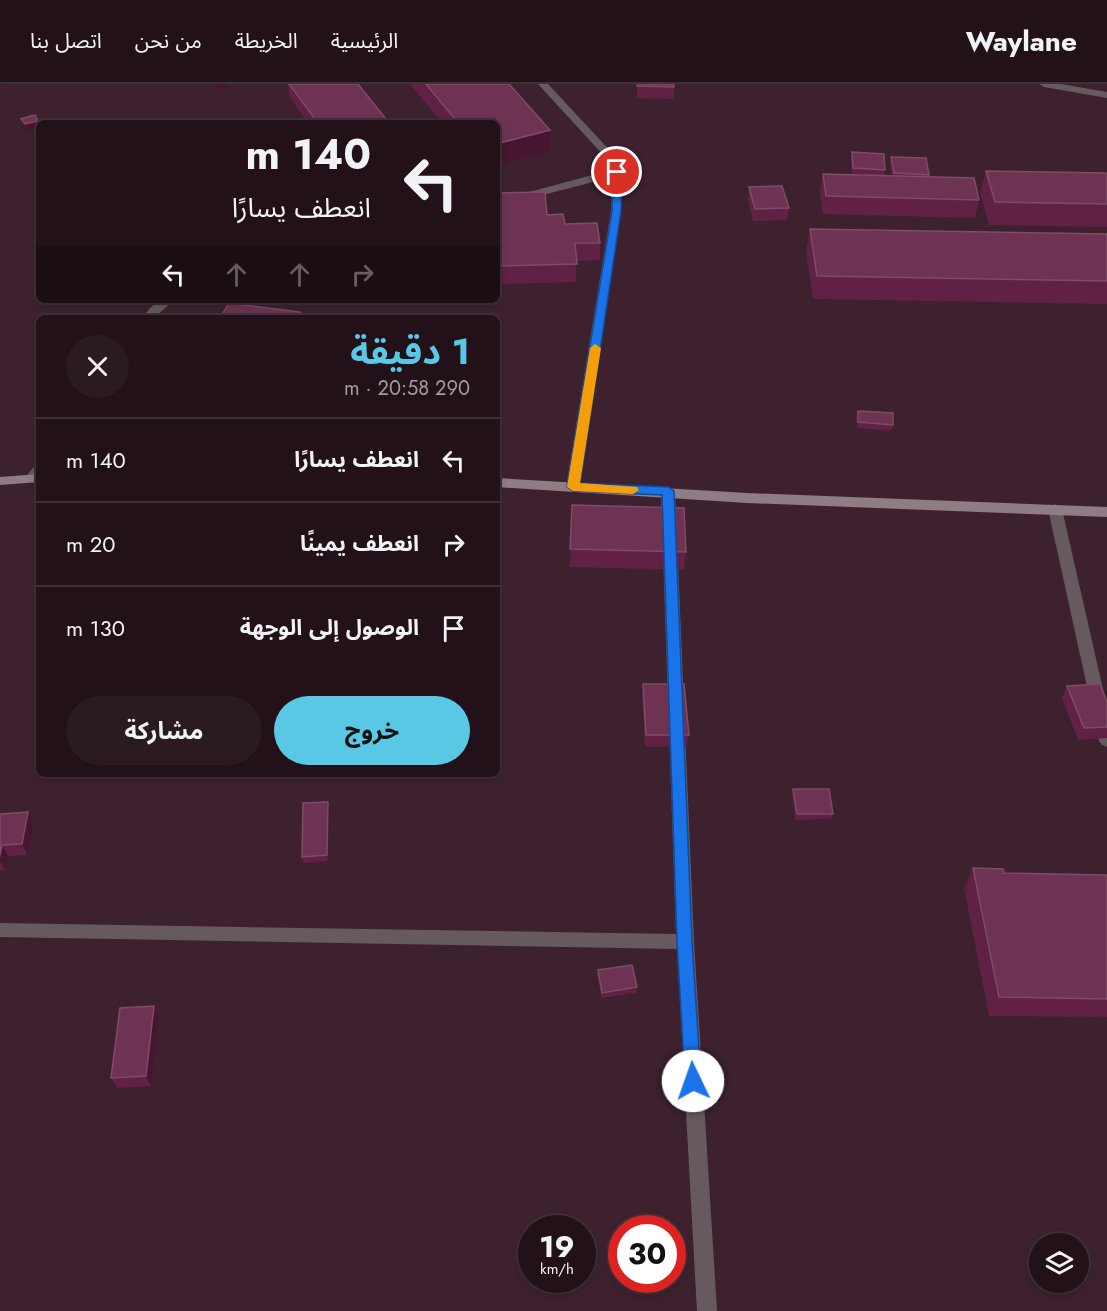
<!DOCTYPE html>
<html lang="ar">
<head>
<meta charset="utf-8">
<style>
  :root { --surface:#221119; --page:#2a1a22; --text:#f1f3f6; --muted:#a29da2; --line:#3f3138; --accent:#58c8e4 }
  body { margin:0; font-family:Jost,"Noto Sans Arabic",sans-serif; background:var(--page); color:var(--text); direction:rtl; height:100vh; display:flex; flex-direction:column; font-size:22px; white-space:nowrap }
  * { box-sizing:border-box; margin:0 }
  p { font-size:20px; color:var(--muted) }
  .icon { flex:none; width:33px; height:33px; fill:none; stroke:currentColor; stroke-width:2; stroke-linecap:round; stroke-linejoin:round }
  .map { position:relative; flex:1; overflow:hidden; direction:ltr }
  .details { position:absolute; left:36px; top:231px; width:464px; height:462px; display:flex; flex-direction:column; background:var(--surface); border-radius:9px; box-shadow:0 3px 9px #0003,0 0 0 2px var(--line); direction:rtl }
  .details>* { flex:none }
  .hud { position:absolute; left:36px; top:36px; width:464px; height:183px; border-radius:9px; box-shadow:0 3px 9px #0003,0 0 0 2px var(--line); direction:rtl; background:#221119; color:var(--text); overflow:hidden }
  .buttons { position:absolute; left:1029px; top:1149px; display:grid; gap:12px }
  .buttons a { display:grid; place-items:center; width:60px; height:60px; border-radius:50%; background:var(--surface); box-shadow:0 3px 9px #0003,0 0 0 2px var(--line); font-size:30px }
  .speed { position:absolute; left:518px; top:1131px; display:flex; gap:12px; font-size:30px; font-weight:700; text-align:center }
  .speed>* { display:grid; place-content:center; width:78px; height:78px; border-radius:50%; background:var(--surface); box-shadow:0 3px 9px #0003,0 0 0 2px var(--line); line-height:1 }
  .speed small { font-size:15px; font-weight:400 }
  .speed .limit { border:9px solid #d22; background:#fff; color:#111 }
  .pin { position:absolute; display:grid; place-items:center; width:51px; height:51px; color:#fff; margin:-26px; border:3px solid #fff; border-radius:50%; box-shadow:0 2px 6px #0007 }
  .me { position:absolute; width:66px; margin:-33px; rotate:357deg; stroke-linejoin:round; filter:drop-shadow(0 0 4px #0008) }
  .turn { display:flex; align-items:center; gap:21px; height:126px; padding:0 30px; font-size:27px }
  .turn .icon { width:78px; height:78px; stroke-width:2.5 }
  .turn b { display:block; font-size:42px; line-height:51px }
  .lanes { display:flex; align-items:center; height:57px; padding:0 30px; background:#0003; justify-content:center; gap:30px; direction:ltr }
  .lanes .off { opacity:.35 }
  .round { display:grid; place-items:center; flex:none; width:63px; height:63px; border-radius:32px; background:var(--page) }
  .head { display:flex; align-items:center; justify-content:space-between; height:102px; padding:0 30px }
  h1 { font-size:36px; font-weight:700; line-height:45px; color:var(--accent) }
  .cta { display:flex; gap:12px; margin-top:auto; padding:12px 30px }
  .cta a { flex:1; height:69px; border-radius:36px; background:var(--accent); color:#111; font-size:24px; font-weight:700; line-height:69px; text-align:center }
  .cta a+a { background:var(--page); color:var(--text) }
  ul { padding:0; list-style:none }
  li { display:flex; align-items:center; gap:18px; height:84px; padding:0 30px; border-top:2px solid var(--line) }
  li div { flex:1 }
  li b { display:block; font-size:22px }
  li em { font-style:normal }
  header { display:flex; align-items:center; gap:36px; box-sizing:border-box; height:84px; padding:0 30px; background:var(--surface); border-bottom:2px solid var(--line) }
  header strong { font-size:28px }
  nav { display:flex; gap:33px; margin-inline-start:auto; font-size:21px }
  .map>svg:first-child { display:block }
</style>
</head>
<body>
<header>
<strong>Waylane</strong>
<nav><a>الرئيسية</a><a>الخريطة</a><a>من نحن</a><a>اتصل بنا</a></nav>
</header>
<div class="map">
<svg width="1107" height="1227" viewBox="0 0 1107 1227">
  <rect width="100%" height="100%" fill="#2d1721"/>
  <path fill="#3d212f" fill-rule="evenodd" d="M0 0H1107V1227H0ZM39 39H496V216H39ZM39 234H496V690H39ZM531 1144H582V1196H531ZM621 1144H672V1196H621ZM1040 1160H1078V1198H1040Z"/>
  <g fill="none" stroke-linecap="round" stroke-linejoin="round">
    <g fill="#665a5f" fill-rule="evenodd">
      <path d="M538 0H548L615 72 622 88 621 127 580 403 573 408 566 403 611 127 612 93 496 123V117L611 86 605 73Z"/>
      <path d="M1039 0H1061L1107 8V14L1044 3Z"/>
      <path d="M160 216H174L154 234H142L151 223Z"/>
      <path d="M39 381V395L37 398H27L25 395C29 389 32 382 39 381Z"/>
      <path d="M668 402 675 407 684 620 681 624H671L668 620 661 407Z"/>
      <path d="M1055 420 1062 425 1107 623V663L1102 661 1099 657 1048 425Z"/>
      <path d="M677 638 682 640 685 644 694 858 717 1227H697L677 865 0 853V839L676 850 669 644 672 640Z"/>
    </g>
    <g fill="#8f7c84" fill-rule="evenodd">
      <path d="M39 390V398L0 401V393Z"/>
      <path d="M496 394 747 409 1107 423V433L747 419 496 403Z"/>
    </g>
  </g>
  <g fill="#602144">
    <path d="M288 0H358L389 39H308L290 14Z"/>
    <path d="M410 0H509L550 68 496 82V39H442Z"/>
    <path d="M637 0 674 3V15L637 14Z"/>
    <path d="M852 68 885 86 884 92 852 90 851 74Z"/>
    <path d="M891 73 929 91 928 93 979 116 975 134 823 130 820 108 823 90 892 92 890 79Z"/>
    <path d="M986 87 1107 89V143L989 141 980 109Z"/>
    <path d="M749 103 789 124 787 136 753 137 748 115Z"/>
    <path d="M496 109 547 131 600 159V176L576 177V198L496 200Z"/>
    <path d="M810 145 1107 150V220L813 215 806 168Z"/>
    <path d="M858 327 893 341 891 347 857 344 856 333Z"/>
    <path d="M572 421 686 468 684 486 570 483Z"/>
    <path d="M643 600 689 651 687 662 645 663 642 612Z"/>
    <path d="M1067 602 1107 618V654L1078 656 1062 614Z"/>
    <path d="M793 705 833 730 831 735 795 736 792 710Z"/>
    <path d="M328 718 329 723 328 777 303 779 302 773Z"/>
    <path d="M28 728 34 739 28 771 8 772 5 786 0 787V730Z"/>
    <path d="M973 784 1004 789 1107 791V933L989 932 964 804Z"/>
    <path d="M598 886 637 903 636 909 602 914 597 891Z"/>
    <path d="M154 922 159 932 151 1002 117 1004 111 994Z"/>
  </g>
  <g fill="#46152f">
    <path d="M4 0H14L4 2Z"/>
    <path d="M216 0H229V3L217 5Z"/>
    <path d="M38 37 39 43 26 46 25 40Z"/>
    <path d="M550 46V68L496 82V60Z"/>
    <path d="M101 216H115L103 220Z"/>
    <path d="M328 718 329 723 328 777 327 771Z"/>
    <path d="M28 728 34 739 28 771 22 760Z"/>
    <path d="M2 761 8 772 5 786 0 777Z"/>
    <path d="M154 922 159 932 151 1002 146 992Z"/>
  </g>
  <g fill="#6e3353" stroke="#7f4b67" stroke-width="1.5">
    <path d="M289 0H358L389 39H318Z"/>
    <path d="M426 0H509L550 46 496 60V39H458Z"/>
    <path d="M637 0H674V3L637 2Z"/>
    <path d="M35 31 38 37 25 40 21 35Z"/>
    <path d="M852 68 884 70 885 86 853 84Z"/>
    <path d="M891 73 926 74 929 91 894 89Z"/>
    <path d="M986 87 1107 89V120L995 118Z"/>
    <path d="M823 90 974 94 979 116 826 112Z"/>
    <path d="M782 102 789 124 755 125 749 103Z"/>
    <path d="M545 108 547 131 563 130 565 140 597 139 600 159H575L577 180 496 182V109Z"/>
    <path d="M810 145 1107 150V197L817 192Z"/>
    <path d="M229 219 300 228 297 234H220Z"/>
    <path d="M858 327 893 329V341L858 338Z"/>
    <path d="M572 421 684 424 686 468 570 465Z"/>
    <path d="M643 600H684L689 651H646Z"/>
    <path d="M1100 600 1107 618V643L1084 644 1067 602Z"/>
    <path d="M793 705H829L833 730H797Z"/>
    <path d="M328 718 327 771 302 773 303 719Z"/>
    <path d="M28 728 22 760 2 761 0 771V730Z"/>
    <path d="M973 784 1003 785 1004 789 1107 791V915L999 913Z"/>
    <path d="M632 881 637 903 602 909 598 886Z"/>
    <path d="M154 922 146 992 111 994 120 924Z"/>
  </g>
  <path fill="#1a73e8" stroke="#114b97" stroke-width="1.5" d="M617 85 622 88 621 127 580 399 668 403 674 407 692 858 701 997 699 1002 693 1004 687 1002 685 997 677 858 662 411 573 407 567 403 612 127V88Z"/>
  <path fill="#f59e0b" d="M595 260 601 264 580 399 637 403 639 406 633 410 573 407 567 403 590 264Z"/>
</svg>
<div class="buttons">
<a><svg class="icon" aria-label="layers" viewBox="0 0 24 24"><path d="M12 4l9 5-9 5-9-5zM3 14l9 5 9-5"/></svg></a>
</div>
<div class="speed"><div>19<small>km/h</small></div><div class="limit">30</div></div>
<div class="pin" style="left:617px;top:88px;background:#d93025"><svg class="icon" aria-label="arrive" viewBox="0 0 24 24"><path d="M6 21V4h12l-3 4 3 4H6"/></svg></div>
<svg class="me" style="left:693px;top:997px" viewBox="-20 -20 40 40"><circle r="19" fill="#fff"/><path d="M0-13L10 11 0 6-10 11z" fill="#1a73e8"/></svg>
<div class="hud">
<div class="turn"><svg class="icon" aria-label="left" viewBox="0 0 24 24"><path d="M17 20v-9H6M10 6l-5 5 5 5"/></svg><div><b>140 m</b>انعطف يسارًا</div></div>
<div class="lanes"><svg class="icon" aria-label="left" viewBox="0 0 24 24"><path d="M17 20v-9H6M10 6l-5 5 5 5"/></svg><svg class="icon off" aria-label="ahead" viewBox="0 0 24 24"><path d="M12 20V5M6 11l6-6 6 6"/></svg><svg class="icon off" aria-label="ahead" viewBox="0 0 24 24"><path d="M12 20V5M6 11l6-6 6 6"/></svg><svg class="icon off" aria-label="right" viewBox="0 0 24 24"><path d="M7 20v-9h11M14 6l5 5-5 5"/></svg></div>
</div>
<section class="details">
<div class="head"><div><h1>1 دقيقة</h1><p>290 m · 20:58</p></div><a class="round"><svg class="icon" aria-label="close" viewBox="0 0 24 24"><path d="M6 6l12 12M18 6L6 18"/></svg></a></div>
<ul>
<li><svg class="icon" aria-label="left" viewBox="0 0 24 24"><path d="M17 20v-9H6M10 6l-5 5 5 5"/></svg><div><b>انعطف يسارًا</b></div><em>140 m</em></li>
<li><svg class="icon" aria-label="right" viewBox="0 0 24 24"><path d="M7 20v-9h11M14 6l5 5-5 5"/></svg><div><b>انعطف يمينًا</b></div><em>20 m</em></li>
<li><svg class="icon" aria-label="arrive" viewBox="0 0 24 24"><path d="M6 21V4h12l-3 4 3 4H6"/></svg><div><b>الوصول إلى الوجهة</b></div><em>130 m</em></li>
</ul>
<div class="cta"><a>خروج</a><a>مشاركة</a></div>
</section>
</div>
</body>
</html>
